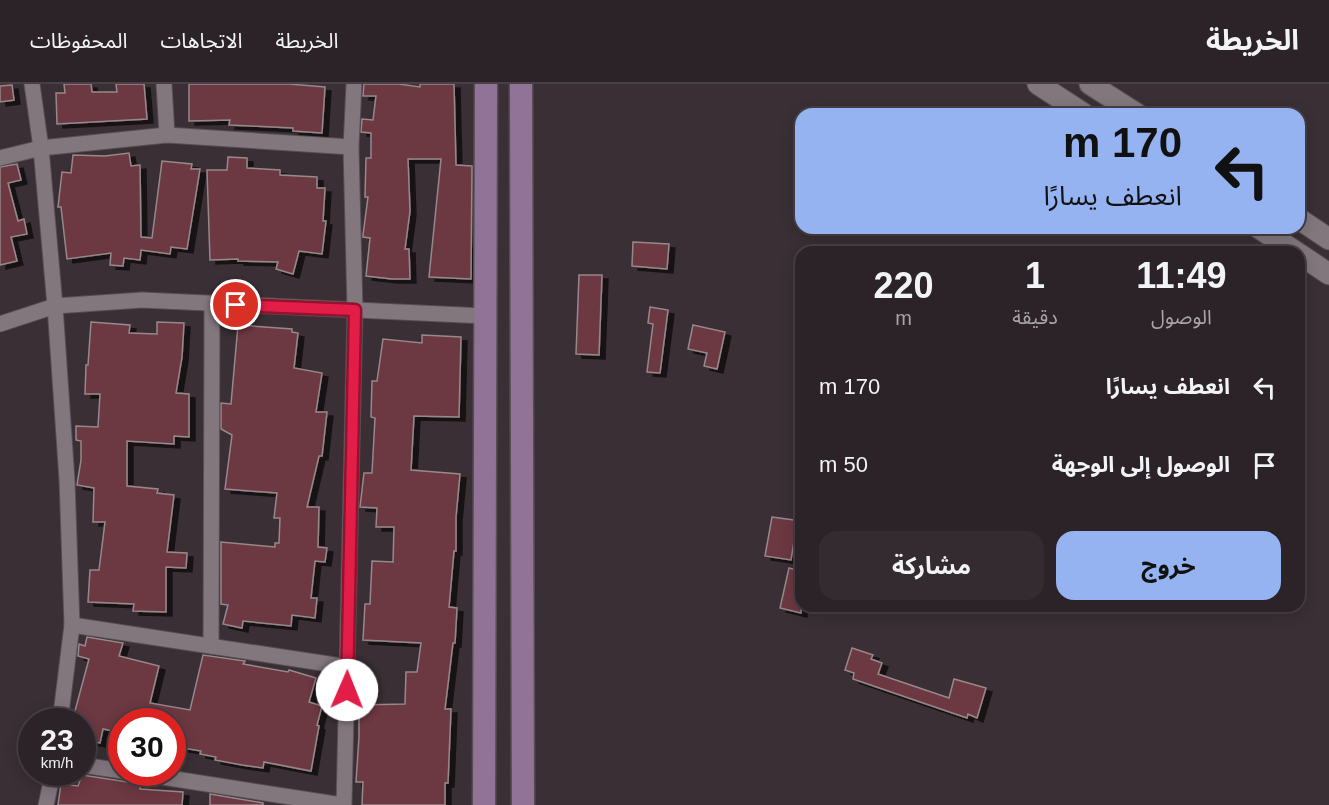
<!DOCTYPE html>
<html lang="ar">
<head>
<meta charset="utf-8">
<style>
  :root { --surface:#2b2328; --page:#332b30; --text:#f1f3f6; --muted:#a6a4a8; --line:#474045; --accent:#95b2f1 }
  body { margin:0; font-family:Helvetica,"Noto Sans Arabic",sans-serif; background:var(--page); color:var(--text); direction:rtl; height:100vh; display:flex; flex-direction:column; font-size:22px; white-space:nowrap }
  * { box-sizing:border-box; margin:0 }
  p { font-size:20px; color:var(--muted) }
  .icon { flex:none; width:33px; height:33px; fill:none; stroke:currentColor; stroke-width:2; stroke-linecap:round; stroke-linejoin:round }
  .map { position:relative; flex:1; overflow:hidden; direction:ltr }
  .panel { position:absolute; left:795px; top:162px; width:510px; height:366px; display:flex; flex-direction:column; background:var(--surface); border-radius:18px; box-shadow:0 3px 15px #0003,0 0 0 2px var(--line); direction:rtl }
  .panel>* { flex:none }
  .top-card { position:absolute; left:795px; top:24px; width:510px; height:126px; border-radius:18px; box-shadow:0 3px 15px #0003,0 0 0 2px var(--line); direction:rtl; background:#95b2f1; color:#111; overflow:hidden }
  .speed { position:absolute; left:18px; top:624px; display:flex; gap:12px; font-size:30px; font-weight:700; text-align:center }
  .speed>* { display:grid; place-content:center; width:78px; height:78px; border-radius:50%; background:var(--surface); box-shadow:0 3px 15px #0003,0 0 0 2px var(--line); line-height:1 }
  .speed small { font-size:15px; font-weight:400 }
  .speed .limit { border:9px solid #d22; background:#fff; color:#111 }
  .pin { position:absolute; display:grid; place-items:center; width:51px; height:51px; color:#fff; margin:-26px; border:3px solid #fff; border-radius:50%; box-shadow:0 2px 6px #0007 }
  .me { position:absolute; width:66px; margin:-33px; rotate:1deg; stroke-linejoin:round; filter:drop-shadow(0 0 4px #0008) }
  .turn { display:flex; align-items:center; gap:21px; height:126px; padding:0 24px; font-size:27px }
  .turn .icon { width:78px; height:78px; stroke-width:2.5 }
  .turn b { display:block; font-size:42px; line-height:51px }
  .eta { display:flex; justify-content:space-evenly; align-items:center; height:102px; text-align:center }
  .eta b { font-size:36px; font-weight:700; line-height:42px }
  .cta { display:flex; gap:12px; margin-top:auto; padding:12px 24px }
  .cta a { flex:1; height:69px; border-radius:18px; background:var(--accent); color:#111; font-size:24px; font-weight:700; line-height:69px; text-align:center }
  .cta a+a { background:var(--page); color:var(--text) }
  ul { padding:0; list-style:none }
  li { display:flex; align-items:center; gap:18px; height:78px; padding:0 24px }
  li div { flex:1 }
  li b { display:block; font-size:22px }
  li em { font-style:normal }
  header { display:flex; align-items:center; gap:36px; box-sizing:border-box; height:84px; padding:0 30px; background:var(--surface); border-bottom:2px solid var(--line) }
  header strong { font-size:28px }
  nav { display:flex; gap:33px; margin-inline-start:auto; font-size:21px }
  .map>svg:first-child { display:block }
</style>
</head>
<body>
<header>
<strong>الخريطة</strong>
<nav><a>الخريطة</a><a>الاتجاهات</a><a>المحفوظات</a></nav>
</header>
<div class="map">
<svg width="1329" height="721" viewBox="0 0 1329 721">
  <defs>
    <filter id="shadow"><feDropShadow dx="6" dy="4" stdDeviation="0" flood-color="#0009"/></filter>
  </defs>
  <rect width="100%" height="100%" fill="#392f35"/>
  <g fill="#6c3743" stroke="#97888a" stroke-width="1.5" filter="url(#shadow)">
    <path d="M64 0H91L92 8H117L116 0H144L147 35 57 40 56 9H65Z"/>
    <path d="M189 0H289L325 3 322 49 293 47V44L229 41 230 36 189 37Z"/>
    <path d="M364 0H399L420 3V0H454L456 81 472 82 471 195 429 193 441 75H408L410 127 405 165H409L410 195H392L366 192 370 154 363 153V151L368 113H365L366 74H371V49L361 48 362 35 373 36 376 12H363Z"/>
    <path d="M12 1 14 16 0 18V2Z"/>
    <path d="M129 69 131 82 140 81 141 153 152 154 162 77 192 80 191 85H200L187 165 171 163 170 170 141 166 140 176 124 174 123 182 110 181 111 169 67 175 61 123H58L62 88 71 89 73 71 105 72Z"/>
    <path d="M228 73 247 74V84L280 86V91L317 93V104H325L323 137H326L322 170 299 167 293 190 276 185 278 178 238 177V175L210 176 207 86H227Z"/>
    <path d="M17 80 21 96 8 99 18 137 24 135 27 150 11 153 17 177 0 181V83Z"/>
    <path d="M633 158 669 160 667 185 632 182Z"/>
    <path d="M579 191H602L599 271 576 270Z"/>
    <path d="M650 223 668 226 660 289 647 288 653 240 648 239Z"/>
    <path d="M91 238 130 241 129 249 157 250V238L184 239 182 273 176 309 189 310V353L174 352V360L127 357V402L158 405 157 409 174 411 167 468 187 469 186 484 166 483V528L133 527 134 520 88 518 90 486H99L105 438H93L94 404 77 401 81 376V357L76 356V342L98 343 100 310H85L86 281H88Z"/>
    <path d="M238 241 292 245V248L298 249 294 284 322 289 316 328H327L322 372H319L307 423H319L318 463 327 464 325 478 315 477 311 514H317L315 534 292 531 291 542 243 537 242 544 223 540 228 521 221 520V458L275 463V459H279L280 434H274L277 409 225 405 232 351 221 345V319L231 320Z"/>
    <path d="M693 241 725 248 717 285 704 282 707 269 688 265Z"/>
    <path d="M422 251 461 253 459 333 414 332 411 386 460 390 456 433V467H454L449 523 457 524 455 559H453L445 625H451L448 699H445V721H362L363 698H356L359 653V621L405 620 406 588H417L421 559 363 556 365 520H370L372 477 393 478 394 443H376L377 424 360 423 364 389H372L375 334 371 333 372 297H377L383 255 422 259Z"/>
    <path d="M772 433 801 437V452L795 451 791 476 765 472Z"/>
    <path d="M789 484 801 487V529L780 524Z"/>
    <path d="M87 553 123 559 119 572 159 582 150 619 190 626 203 571 245 577 243 580 288 588 289 586 316 594 309 618 322 622 317 641 319 642 311 687 264 678 263 684 242 681 215 676 216 673 200 670 201 667 172 662V638H153L138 634 137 638H122V649L103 645 100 659 82 656V638H72L89 575 78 572 79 560 85 562Z"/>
    <path d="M852 564 873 571 871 575 882 579 878 590 949 614 954 595 986 604 977 634 968 630 967 634 853 595 854 589 845 586Z"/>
    <path d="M82 691 141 700 140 705 183 708 182 721H58L61 700 78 702Z"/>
    <path d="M210 710 263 719V721H210Z"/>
  </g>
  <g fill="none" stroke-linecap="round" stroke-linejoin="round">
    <defs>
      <g id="street">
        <path d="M32 0 41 64 55 222 67 396 72 541 60 638"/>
        <path d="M164 0 167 51"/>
        <path d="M351 63 354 0"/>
        <path d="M0 74 41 64 167 51 351 63 355 226 344 721"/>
        <path d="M0 240 55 222 142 216 485 232"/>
        <path d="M72 541 348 583"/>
        <path d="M211 562 212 220"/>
        <path d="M82 681 122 687"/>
        <path d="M130 688 342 721"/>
        <path d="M46 721 53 688"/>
      </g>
      <g id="secondary">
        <path d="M1038 0 1084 30"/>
        <path d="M1090 0 1137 30"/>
        <path d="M1299 135 1329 155"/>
        <path d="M1259 144 1296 168"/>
        <path d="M1299 170 1329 190"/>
      </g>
      <g id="primary">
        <path d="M521 0 523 721"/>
        <path d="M484 721 486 0"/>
      </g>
    </defs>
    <use href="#street" stroke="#564e53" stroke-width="17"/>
    <use href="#secondary" stroke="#564e53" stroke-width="23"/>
    <use href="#primary" stroke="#564e53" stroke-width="25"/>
    <use href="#street" stroke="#83777e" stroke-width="15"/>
    <use href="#secondary" stroke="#83777e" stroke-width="21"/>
    <use href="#primary" stroke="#917398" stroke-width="22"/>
  </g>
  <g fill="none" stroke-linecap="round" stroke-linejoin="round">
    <defs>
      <path id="route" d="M236 221 355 226 347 606"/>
    </defs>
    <use href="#route" stroke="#92132f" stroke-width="15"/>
    <use href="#route" stroke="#e11d48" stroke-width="10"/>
  </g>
</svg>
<div class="speed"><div>23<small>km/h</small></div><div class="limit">30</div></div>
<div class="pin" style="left:236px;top:221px;background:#d93025"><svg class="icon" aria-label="arrive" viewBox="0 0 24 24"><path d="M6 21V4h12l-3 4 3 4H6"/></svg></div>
<svg class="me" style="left:347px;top:606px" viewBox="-20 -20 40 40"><circle r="19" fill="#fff"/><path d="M0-13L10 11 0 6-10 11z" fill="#e11d48"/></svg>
<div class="top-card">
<div class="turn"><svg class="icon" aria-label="left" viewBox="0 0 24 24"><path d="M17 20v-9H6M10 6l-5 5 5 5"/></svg><div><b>170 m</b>انعطف يسارًا</div></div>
</div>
<section class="panel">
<div class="eta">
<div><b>11:49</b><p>الوصول</p></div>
<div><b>1</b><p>دقيقة</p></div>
<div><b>220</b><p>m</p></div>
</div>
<ul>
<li><svg class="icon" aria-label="left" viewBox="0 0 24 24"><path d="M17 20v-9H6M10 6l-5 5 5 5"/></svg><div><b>انعطف يسارًا</b></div><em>170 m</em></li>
<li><svg class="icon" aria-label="arrive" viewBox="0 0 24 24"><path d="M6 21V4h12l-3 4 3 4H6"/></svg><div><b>الوصول إلى الوجهة</b></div><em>50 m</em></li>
</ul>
<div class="cta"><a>خروج</a><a>مشاركة</a></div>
</section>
</div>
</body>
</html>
